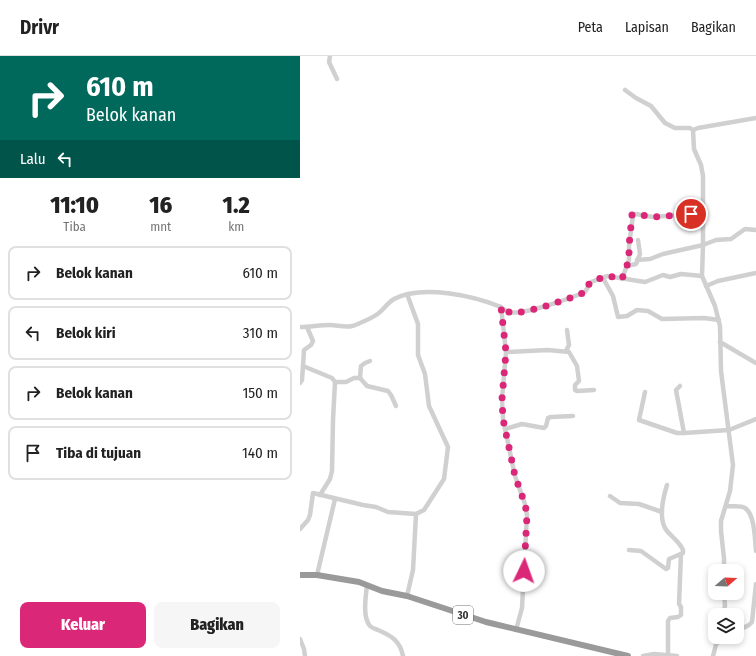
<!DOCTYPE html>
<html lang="id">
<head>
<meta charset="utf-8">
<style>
  :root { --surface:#fff; --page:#f6f6f6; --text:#222; --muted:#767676; --line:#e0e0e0; --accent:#db2777 }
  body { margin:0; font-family:"Fira Sans Condensed",sans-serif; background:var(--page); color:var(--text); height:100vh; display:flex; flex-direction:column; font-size:15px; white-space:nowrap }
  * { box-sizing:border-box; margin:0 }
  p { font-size:13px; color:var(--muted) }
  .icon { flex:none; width:22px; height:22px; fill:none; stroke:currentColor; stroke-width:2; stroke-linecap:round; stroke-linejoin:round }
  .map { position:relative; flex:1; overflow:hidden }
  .drawer { display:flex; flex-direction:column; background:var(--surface); width:300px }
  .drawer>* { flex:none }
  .guide { background:#00695c; color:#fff; overflow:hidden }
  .needle { width:26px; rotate:71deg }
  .controls { position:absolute; left:408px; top:508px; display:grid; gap:8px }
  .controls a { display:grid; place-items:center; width:36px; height:36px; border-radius:8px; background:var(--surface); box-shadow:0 2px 6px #0003; font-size:20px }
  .pin { position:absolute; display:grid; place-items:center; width:34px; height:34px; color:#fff; margin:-17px; border:2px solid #fff; border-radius:50%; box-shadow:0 1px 4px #0007 }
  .me { position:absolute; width:44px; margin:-22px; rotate:3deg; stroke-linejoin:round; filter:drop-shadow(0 0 3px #0008) }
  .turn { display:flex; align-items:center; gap:14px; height:84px; padding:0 20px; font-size:18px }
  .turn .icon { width:52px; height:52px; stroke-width:2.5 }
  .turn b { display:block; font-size:28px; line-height:34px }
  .then { display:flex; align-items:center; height:38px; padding:0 20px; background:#0003; gap:8px; font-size:15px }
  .eta { display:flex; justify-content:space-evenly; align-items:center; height:68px; text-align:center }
  .eta b { font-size:24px; font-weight:800; line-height:28px }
  .action { display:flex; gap:8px; margin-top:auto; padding:8px 20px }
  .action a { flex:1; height:46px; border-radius:8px; background:var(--accent); color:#fff; font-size:16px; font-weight:800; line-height:46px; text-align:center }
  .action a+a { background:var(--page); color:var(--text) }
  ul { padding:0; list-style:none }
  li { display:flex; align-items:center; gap:12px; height:54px; margin:0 8px 6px; padding:0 12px; border:2px solid var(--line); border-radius:8px }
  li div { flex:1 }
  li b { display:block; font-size:15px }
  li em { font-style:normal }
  header { display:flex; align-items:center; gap:24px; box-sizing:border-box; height:56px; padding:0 20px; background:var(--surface); border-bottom:1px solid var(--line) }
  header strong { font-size:19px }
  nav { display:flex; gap:22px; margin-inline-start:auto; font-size:14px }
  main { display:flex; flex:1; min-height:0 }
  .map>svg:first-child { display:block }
</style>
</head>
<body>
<header>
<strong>Drivr</strong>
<nav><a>Peta</a><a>Lapisan</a><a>Bagikan</a></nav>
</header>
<main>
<section class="drawer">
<div class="guide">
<div class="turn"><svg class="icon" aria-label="right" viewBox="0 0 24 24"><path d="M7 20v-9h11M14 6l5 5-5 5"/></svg><div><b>610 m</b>Belok kanan</div></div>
<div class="then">Lalu<svg class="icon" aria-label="left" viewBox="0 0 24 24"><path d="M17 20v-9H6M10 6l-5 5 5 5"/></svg></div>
</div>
<div class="eta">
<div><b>11:10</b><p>Tiba</p></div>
<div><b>16</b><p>mnt</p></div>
<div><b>1.2</b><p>km</p></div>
</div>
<ul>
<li><svg class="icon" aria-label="right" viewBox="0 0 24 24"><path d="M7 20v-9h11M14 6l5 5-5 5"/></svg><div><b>Belok kanan</b></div><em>610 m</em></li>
<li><svg class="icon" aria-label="left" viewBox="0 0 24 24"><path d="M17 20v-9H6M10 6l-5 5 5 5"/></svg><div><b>Belok kiri</b></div><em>310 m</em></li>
<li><svg class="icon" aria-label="right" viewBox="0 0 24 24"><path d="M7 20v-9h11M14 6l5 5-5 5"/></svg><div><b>Belok kanan</b></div><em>150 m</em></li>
<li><svg class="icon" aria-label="arrive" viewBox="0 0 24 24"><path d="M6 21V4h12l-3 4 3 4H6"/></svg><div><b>Tiba di tujuan</b></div><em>140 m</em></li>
</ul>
<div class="action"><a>Keluar</a><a>Bagikan</a></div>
</section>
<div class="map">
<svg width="456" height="600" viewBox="0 0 456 600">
  <rect width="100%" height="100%" fill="#fff"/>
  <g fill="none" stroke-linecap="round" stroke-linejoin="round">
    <g stroke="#d0d0d0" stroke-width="4.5">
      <path d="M30 0 29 6 37 23"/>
      <path d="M325 34 336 42 351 50 365 67 375 72H390L393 74 394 93 401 109 403 120V189L402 220 415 250 420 270 421 315 433 409 430 435 421 465V475L424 502V515"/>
      <path d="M393 74 398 72 456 62"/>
      <path d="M337 204 350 203 363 198 403 189 416 184 431 183 445 173 456 174"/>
      <path d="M327 210 336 208 340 198 338 184"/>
      <path d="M303 222 313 240 318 261 327 260 337 254 348 255 362 263 404 262 419 264"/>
      <path d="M322 223 329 204V190L333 159 336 158 353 161 390 158 392 159V165"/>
      <path d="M406 230 418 225 456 217"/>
      <path d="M107 238 118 268V299L125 318 129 350 148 391 144 423 124 454 116 458"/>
      <path d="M201 251C203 253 206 255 209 256 222 260 271 242 285 236L291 226 307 220 345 226 363 219 370 221 381 218 402 220"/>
      <path d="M0 271C10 271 20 269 30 269 37 269 45 272 52 270 54 270 74 261 76 259 83 255 87 247 94 243 122 228 174 240 201 251L206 296 202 343 203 363 215 420 225 448 227 459 222 552 216 574"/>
      <path d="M7 271 13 285 11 289 4 294 3 310 32 322 35 326 33 364 32 415 30 423 20 439"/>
      <path d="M420 286 456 307"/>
      <path d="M266 295 269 289 267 274"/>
      <path d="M206 296 248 294 269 296 277 310 279 325 275 329V334L277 335 294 334"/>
      <path d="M60 322 61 310 65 307 70 305"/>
      <path d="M35 326H46L54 322H60L67 330 88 335 91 339 96 350"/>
      <path d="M0 327 2 324 3 310"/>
      <path d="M380 330 376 334 384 377"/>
      <path d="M345 336 339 364 377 377H384L429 374 456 363"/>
      <path d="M205 373 222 368 244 372 246 370 248 362 251 361 273 360"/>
      <path d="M310 440 320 447 339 448 362 456"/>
      <path d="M426 450C431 451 441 449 445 452 455 458 455 485 456 495"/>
      <path d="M0 473 8 464 10 459 13 437 63 449 76 451 88 456 116 458 113 514 107 540"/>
      <path d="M329 494 341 495 366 513 368 512 369 503 383 497V494C380 486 372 481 367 475 358 464 363 442 367 429"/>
      <path d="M17 519 35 443"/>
      <path d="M67 529C66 539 62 561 70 570 72 572 76 573 78 574 92 580 100 585 103 600"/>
      <path d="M423 559 425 550 424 537"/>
      <path d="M437 575 449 569 452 566 456 528"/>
      <path d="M0 583 4 593 5 600"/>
      <path d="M416 588 425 581"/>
      <path d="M368 599V565L370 562 378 561 381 559V551L379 548 381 498"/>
      <path d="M343 600 354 598 377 600"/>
      <path d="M413 600 418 581"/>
    </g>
    <path stroke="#9a9a9a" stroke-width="6" d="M0 519H17L59 526 82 535 107 540 186 566 328 600"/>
  </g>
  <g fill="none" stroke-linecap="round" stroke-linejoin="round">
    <path stroke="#db2777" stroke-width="7" stroke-dasharray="0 12.6" d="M224 515 227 459 225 448 215 420 203 363 202 343 206 296 201 251C203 253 206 255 209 256 222 260 271 242 285 236L288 233 289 228 295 224 309 220 322 223 329 204V190L332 159 336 158 353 161 391 158"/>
  </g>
  <g text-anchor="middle" stroke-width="4" stroke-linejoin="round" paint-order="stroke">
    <rect fill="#fff" stroke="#707070" stroke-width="1" x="153" y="550" width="20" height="18" rx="3"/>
    <g font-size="11" font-weight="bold" fill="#333">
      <text x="163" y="563">30</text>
    </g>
  </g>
</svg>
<div class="controls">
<a><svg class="needle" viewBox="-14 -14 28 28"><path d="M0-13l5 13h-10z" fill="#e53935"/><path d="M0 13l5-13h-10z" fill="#767676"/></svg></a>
<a><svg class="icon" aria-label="layers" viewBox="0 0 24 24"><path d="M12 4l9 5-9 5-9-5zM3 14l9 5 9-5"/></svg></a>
</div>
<div class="pin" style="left:391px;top:158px;background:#d93025"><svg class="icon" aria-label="arrive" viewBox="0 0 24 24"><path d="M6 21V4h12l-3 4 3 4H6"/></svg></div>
<svg class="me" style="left:224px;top:515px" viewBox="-20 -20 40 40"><circle r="19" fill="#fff"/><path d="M0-13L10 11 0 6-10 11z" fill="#db2777"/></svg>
</div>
</main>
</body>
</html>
